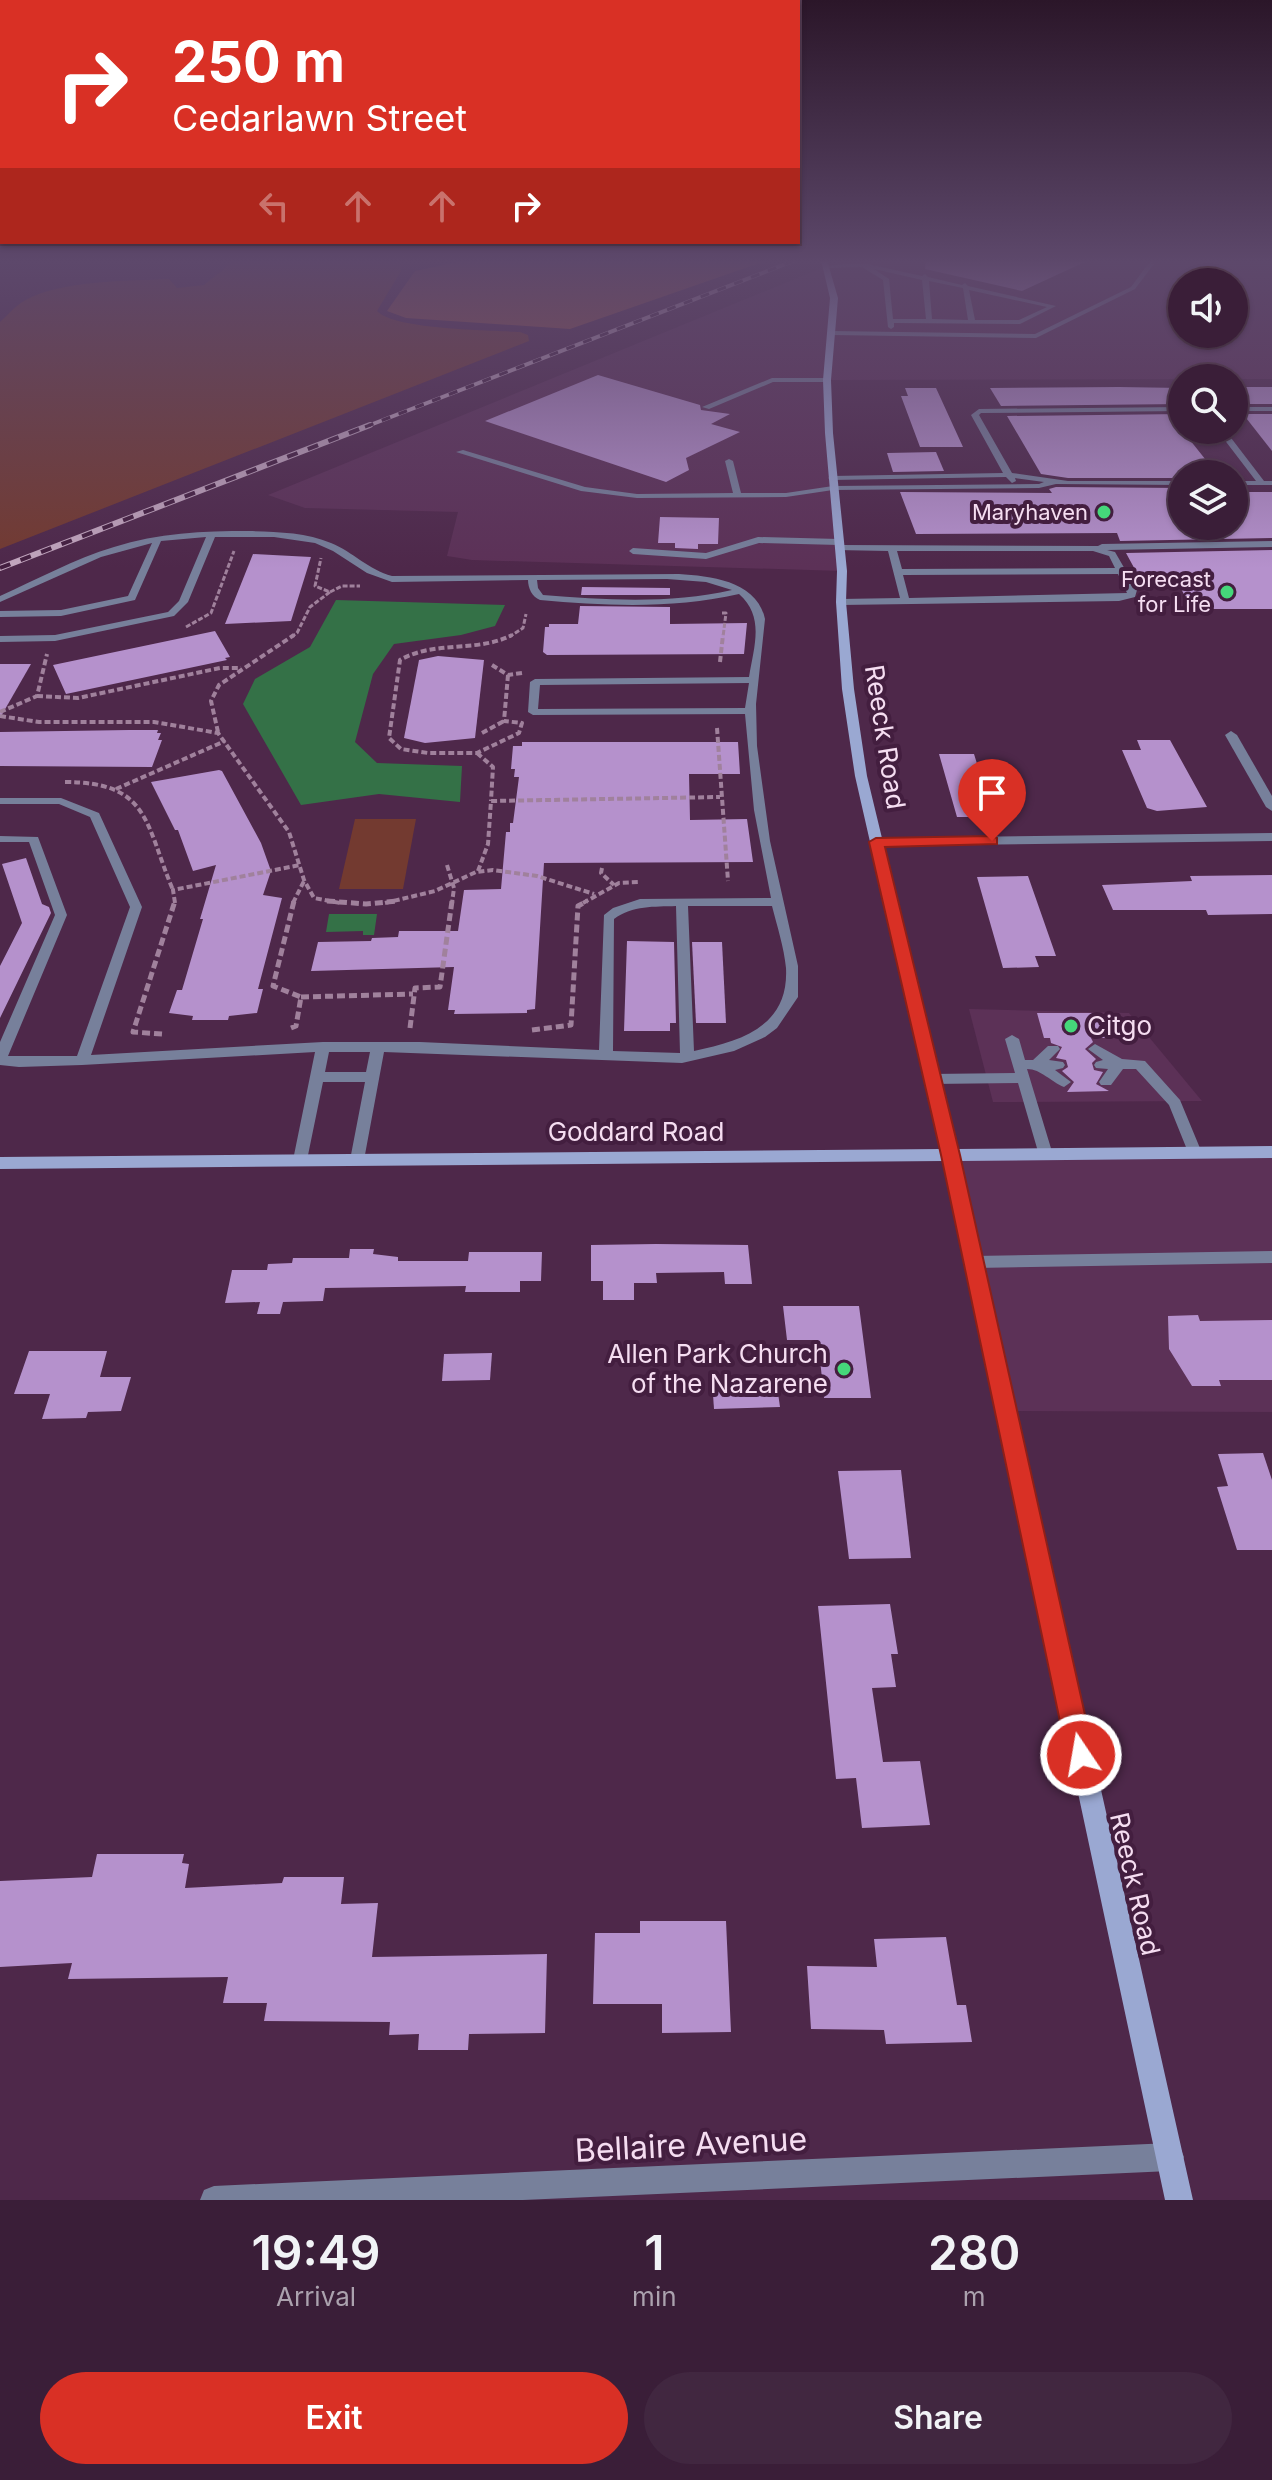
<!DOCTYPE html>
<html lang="en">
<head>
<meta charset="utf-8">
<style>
  :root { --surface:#3a1e38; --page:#412740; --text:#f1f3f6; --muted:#aba2ae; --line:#543c53; --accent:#d93025 }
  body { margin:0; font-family:Inter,sans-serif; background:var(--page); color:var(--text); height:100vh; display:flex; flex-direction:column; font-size:30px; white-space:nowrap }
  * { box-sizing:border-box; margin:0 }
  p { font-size:26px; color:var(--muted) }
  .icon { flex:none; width:44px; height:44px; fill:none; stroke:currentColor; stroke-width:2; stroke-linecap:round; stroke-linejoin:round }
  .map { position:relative; height:2200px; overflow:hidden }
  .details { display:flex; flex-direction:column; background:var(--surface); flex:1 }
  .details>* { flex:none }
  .hud { position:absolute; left:0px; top:0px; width:800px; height:244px; box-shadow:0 2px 6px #0004,0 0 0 2px var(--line); background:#d93025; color:#fff; overflow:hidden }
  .controls { position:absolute; left:1168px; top:268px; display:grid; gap:16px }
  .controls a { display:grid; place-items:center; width:80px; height:80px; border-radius:50%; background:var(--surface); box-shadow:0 2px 6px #0004,0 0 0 2px var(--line); font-size:40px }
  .pin { position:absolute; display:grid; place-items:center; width:68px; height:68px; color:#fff; margin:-82px -34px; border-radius:50% 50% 50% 0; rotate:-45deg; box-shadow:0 0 8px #0007 }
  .pin .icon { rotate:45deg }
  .me { position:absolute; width:88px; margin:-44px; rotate:348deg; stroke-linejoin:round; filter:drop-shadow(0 0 6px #0008) }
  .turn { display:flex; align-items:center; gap:28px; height:168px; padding:0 40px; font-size:36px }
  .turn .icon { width:104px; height:104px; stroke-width:2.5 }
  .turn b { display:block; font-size:56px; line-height:68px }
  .lanes { display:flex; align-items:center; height:76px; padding:0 40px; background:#0003; justify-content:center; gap:40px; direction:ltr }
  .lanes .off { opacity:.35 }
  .eta { display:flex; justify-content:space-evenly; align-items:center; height:136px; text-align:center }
  .eta b { font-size:48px; font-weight:600; line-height:56px }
  .primary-button { display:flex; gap:16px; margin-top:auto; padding:16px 40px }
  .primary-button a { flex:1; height:92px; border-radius:48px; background:var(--accent); color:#fff; font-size:32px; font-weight:600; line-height:92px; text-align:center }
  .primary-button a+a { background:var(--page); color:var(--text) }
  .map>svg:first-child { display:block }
</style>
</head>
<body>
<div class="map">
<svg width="1272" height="2200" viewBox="0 0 1272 2200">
  <rect width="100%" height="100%" fill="#4e284a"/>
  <g fill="#5c3157" fill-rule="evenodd">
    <path d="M841 260H1272V379L828 380 842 571 472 560 447 556 458 512 305 508 268 495ZM1182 282H1234V334H1182Z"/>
    <path d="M969 1009 1129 1013 1202 1101 993 1102Z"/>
    <path d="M1272 1152V1412L1006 1411 950 1155Z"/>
  </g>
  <g fill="#733a30">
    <path d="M235 260H399L401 271 377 311C395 330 490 330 520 332L528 335 529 341 0 549V322C8 315 15 306 24 301 60 280 128 281 169 279L177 288 204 285Z"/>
    <path d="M355 819H416L403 889H339Z"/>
  </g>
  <path fill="#945144" d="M467 260H768L570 329 406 318 387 311 415 271Z"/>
  <g fill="#347147">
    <path d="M336 600 505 605 495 626 461 635 394 644 373 674 355 742 377 763 462 766 460 802 379 794 301 805 243 704 255 679 310 647Z"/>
    <path d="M329 914H377L374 935H363V931L326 932Z"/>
  </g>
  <g fill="#b591cc">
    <path d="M926 260H1089L1022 291 925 269Z"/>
    <path d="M598 375 700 405 701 410 730 414 711 424 740 432 686 458 689 470 666 482 485 421Z"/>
    <path d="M1119 387 1182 388V404L1001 406 990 388Z"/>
    <path d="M1234 387H1272V404H1235Z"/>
    <path d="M905 388H936L963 447H920L901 396H908Z"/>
    <path d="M1182 414V430L1217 474H1182V478H1068L1041 474 1007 416Z"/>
    <path d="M1243 414H1272V451Z"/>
    <path d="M936 452 944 471 893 472 887 453Z"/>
    <path d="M1056 487 1182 488V526H1234V492H1272V538L1120 541 1117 533 916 534 900 492 1052 493 1049 489Z"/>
    <path d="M660 517 719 518 718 544H698V549L675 548V543H658Z"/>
    <path d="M1272 550V609H1203L1196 598H1186L1180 587 1144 586 1126 553Z"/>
    <path d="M253 554 311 557 291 621 225 624Z"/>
    <path d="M582 587 670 588V595H581Z"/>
    <path d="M580 606 670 607V624L747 623 744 654 547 655 543 652 545 627H549V624H578Z"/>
    <path d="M215 631 230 657 225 658 227 660 66 694 53 665Z"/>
    <path d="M438 656 484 660 475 738 425 743 404 738 419 660Z"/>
    <path d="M0 664H31L0 718Z"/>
    <path d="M129 730H158L157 733H161L158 740H162L152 767 0 766V732Z"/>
    <path d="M1137 740H1170L1207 807 1157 811 1147 808 1122 750H1141Z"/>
    <path d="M522 742H738L740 774H689L690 820 747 819 753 862 544 863 535 1009 527 1010V1013L454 1014 455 1010H448L454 967 311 971 318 942 371 941 372 938 398 937 399 931H458L464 890 501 889 506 832H510V823H513L519 777H514L515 769H511L513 746H522Z"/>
    <path d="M939 754H974L984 786H1001L1012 817H957Z"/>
    <path d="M219 770 222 771 261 843 271 871 263 895 282 898 258 989H263L257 1013 229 1016 228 1020H192L193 1016 169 1013 177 990H182L203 919H200L216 865 193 871 178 830H175L151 782Z"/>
    <path d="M26 858 42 904 49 907 51 913 0 1018V966L22 923 2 864Z"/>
    <path d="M1272 875V914L1208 915 1206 910H1113L1102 885 1192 881 1190 876Z"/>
    <path d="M1028 876 1056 956H1035L1039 967 1003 968 977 877Z"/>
    <path d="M627 941 674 942 676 1023H670V1031H624Z"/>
    <path d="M692 942H722L726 1023H696Z"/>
    <path d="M1037 1013H1098L1105 1038H1091L1093 1042 1085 1049 1096 1059 1092 1063 1094 1070 1103 1072 1096 1084 1109 1091 1067 1092 1074 1082 1062 1071 1068 1067 1066 1060 1056 1058 1062 1047 1051 1043 1050 1038H1044Z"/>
    <path d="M656 1244 748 1245 752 1284H725L724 1272 656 1273 657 1283H634V1300H603V1281H591V1245Z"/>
    <path d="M350 1249H374L373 1254 398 1257V1261H468L469 1252H542L541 1281H520V1292H465L466 1286 325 1288 323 1301 283 1302 280 1314H257L260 1302 225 1303 232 1270H267L268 1264 292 1263 293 1258H349Z"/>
    <path d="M783 1306H859L871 1398H824L818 1340H787Z"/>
    <path d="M1198 1315 1200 1321 1272 1320V1380H1219L1221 1386H1192L1169 1349 1168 1316Z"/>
    <path d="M29 1351H107L100 1377H131L121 1411 88 1412 86 1418 42 1419 50 1394H14Z"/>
    <path d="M492 1353 490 1380 442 1381 444 1354Z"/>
    <path d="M776 1379 780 1407 714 1409 712 1380Z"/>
    <path d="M1263 1453 1272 1480V1550H1237L1217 1487 1228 1486 1218 1454Z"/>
    <path d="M901 1470 911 1558 849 1559 838 1471Z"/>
    <path d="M890 1604 898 1654H891L896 1687 872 1688 883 1762 920 1761 930 1825 862 1828 856 1778 836 1779 818 1606Z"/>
    <path d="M97 1854H184L182 1863 189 1864 185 1888 282 1883 284 1877H344L341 1904 378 1903 372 1957 547 1954 545 2033 469 2034 468 2050H418L419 2034 389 2035 390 2022 264 2021 267 2003H223L228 1977 68 1979 72 1963 0 1967V1881L92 1877Z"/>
    <path d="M640 1921H726L731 2032 662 2033V2004H593L595 1933H640Z"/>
    <path d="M946 1937 957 2005H966L972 2042 886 2044 884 2030 811 2029 807 1966 877 1967 874 1939Z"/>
  </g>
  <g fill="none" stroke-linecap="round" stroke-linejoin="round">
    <g stroke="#a0819c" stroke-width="3" stroke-dasharray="5 2" stroke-linecap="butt">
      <path d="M330 592 342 586H360"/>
      <path d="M722 613H726L723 637"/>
      <path d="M186 627 211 613 234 551"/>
      <path d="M291 637 297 633 310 607 330 592 315 586 321 558"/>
      <path d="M509 637 523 628 526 614"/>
    </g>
    <g stroke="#a0819c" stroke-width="4" stroke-dasharray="6 3" stroke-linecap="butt">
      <path d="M720 662 723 635"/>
      <path d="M492 665 508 675 522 673"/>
      <path d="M508 675 504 721 522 723 519 733 477 753H428L401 749 389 738 400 660C435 640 477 653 512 635"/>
      <path d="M37 696 78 698 220 668H241"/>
      <path d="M0 712 37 696 47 654"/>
      <path d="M0 716 39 722H154L218 733 289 832 304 880 314 898 340 903"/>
      <path d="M717 728 728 881"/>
      <path d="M218 732 211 701 219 685 294 635"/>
      <path d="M482 733 504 721"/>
      <path d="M477 753 493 767 491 801"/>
      <path d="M65 782C150 782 145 824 173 890"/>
      <path d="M116 789 225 741"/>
      <path d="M447 865 454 888 452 903"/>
      <path d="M602 868 601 873 614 885"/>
      <path d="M478 871 488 844 491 801 720 797"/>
      <path d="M175 903 173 890 300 865"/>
      <path d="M293 903 304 881"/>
      <path d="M385 903 435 891 476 872 493 870 537 876 594 894"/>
      <path d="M583 903 619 883 639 882"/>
    </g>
    <g stroke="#a0819c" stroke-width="5" stroke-dasharray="8 4" stroke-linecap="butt">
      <path d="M327 901 366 904 398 901"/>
      <path d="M301 997 413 994"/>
      <path d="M291 1028 296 1026 301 997 273 986 294 901"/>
      <path d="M410 1028 415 988 440 987 452 901"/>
      <path d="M532 1030 571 1025 578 906 587 901"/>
      <path d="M162 1034 133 1032 175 901"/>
    </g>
    <g fill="#77809b" fill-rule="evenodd">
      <path d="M1151 260H1157L1135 289 1036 338 832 335 829 333 832 331 1035 334 1131 287Z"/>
      <path d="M863 263 922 276 925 274 928 277 962 285 965 283 968 286 1056 306 1020 324 894 323V327L891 329 888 327 883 280 862 267 826 268 823 266ZM874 269 922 280 926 319H893L889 279ZM929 281 963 288 968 320 932 319ZM969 290 1047 307 1019 320H975Z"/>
      <path d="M772 378H827L831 380 827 382H773L709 409 702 407Z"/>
      <path d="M1182 407V411L981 413 979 415 1012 473 1068 481H1182V485L1056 484 1039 488 833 490 786 497 637 498 581 491 456 452 463 450 585 487 637 494 733 493 725 461 729 459 733 461 741 493H786L833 486 1039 484 1044 482 1015 478 1016 481 1012 483 1006 477 832 480 828 478 832 476 1003 473 971 415 979 409Z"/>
      <rect x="1234" y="407" width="38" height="4"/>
      <path d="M1217 430H1225L1264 481H1272V485H1234V481H1256Z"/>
      <path d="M249 531C276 532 306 532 331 543 353 552 369 570 392 576L679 574C711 576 757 581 765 619L756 704 757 746 770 841 798 966V997L777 1028 765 1037 734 1051 682 1063 384 1052 364 1160 362 1164H352L350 1160 365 1082H323L307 1160 305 1164H295L293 1160 315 1052 82 1065 19 1067 0 1065V1042L55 915 29 842H0V836L38 837 67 915 8 1056H77L130 907 90 817 59 804H0V798H61L99 813 142 907 91 1055 323 1042H420L599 1050 604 915 613 908 640 899 771 898 754 810 745 714 533 715 528 712 530 682 535 679 749 677C754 646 765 617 739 594 674 609 606 606 540 600 532 597 528 588 528 580L392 582 367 573 333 551 315 543 274 537H215L188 602 174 616 55 641 0 642V636L55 635 168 612 179 601 206 537 161 541 135 600 61 616 0 617V611L61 610 128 596 152 543 101 557 0 602V596C38 579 74 559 114 547 158 533 203 531 249 531ZM667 579 706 582 732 590C671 604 605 600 543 595L538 588 537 580ZM749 683 745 708 538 709 540 685ZM676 906 680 1053 613 1051 614 919C633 905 654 907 676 906ZM688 906H772C777 926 784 947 786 968 789 1026 742 1041 694 1051ZM329 1052H370L366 1072H325Z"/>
      <path d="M758 537 839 539 843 542 839 545 759 543 706 559 633 554 629 551 633 548 706 553Z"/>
      <path d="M1272 541V547L1107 550 1115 552 1137 590 1135 597 1119 601 841 605 836 602 841 599 900 598 888 551 836 550 835 548 839 545 1098 546 1102 544ZM897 551H1093L1109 556 1115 568 902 569ZM1118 574 1127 593 909 598 903 575Z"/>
      <path d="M1012 1035 1019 1039 1025 1060H1033L1048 1046H1058L1060 1049 1049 1060 1063 1062 1065 1065 1063 1068 1055 1070 1071 1082 1064 1087C1051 1082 1041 1069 1027 1069L1053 1155 1051 1159H1041L1039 1155 1018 1083 931 1084 924 1079 931 1074 1015 1073 1005 1039Z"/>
      <path d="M1095 1044 1122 1059 1145 1061 1180 1100 1202 1153 1200 1157H1190L1169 1105 1136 1069H1123L1111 1085H1101L1099 1082 1108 1069 1096 1068 1094 1065 1096 1062 1103 1060 1088 1049Z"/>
      <path d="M1272 1251V1263L974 1268 969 1266 966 1262 969 1258 974 1256Z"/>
    </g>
    <g fill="#77809b" fill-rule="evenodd">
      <path d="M1231 731 1237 735 1272 796V811L1266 807 1225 735Z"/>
      <path d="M1272 833V841L876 846 869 842 876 838Z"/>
      <path d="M1170 2143 1180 2147 1184 2157 1180 2167 1170 2171 523 2200H200L204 2190 214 2186Z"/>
    </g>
    <path fill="#9aa8d2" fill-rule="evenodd" d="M821 260H827L838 298 831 380 833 433 847 571 846 602 854 689 867 776 957 1149 1272 1146V1158L960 1161 1193 2200H1165L943 1161 0 1169V1157L940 1149 855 776 842 689 836 602 837 571 825 433 823 380 830 298Z"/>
    <defs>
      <path id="rail-far1" d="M365 427 796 260"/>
      <path id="rail" d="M0 568 370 425"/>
    </defs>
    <use href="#rail-far1" stroke="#c3a7bf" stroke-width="4"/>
    <use href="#rail" stroke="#c3a7bf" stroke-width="6"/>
    <use href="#rail-far1" stroke="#431e3f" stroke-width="3" stroke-dasharray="9" stroke-linecap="butt"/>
    <use href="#rail" stroke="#431e3f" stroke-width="4" stroke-dasharray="11" stroke-linecap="butt"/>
  </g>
  <linearGradient id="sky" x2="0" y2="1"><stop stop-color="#2b1629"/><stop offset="0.46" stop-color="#5d486b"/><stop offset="1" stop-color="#5d486b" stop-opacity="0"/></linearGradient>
  <rect width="1272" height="568" fill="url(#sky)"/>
  <path fill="#d93025" stroke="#8d1f18" stroke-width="2" d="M992 836 997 838V844L885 847 960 1155 1094 1755 1090 1764 1081 1768 1071 1764 1067 1755 941 1155 869 842 876 838Z"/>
  <g fill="#45d77a" stroke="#431e3f" stroke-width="3">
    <circle cx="1104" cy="512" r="8"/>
    <circle cx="1227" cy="592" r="8"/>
    <circle cx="1071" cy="1026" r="8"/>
    <circle cx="844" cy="1369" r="8"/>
  </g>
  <g text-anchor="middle" stroke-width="8" stroke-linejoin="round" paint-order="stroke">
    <g font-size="22" fill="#f5ddf1" stroke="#431e3f" text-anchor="end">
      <text x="1088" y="520">Maryhaven</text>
      <text x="1211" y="587">Forecast<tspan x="1211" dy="25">for Life</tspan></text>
    </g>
    <g font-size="26" fill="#f5ddf1" stroke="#431e3f">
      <text transform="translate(885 737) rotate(81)" y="9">Reeck Road</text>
      <text x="636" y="1141">Goddard Road</text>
      <text transform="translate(1135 1884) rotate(77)" y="9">Reeck Road</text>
    </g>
    <g font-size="26" fill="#f5ddf1" stroke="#431e3f" text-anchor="start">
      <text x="1087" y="1035">Citgo</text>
      <text x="828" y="1363" text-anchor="end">Allen Park Church<tspan x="828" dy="30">of the Nazarene</tspan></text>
    </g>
    <g font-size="32" fill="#f5ddf1" stroke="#431e3f">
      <text transform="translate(691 2145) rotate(-3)" y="11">Bellaire Avenue</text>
    </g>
  </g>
</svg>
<div class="controls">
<a><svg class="icon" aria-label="sound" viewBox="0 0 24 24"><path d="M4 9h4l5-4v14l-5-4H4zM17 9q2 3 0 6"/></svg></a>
<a><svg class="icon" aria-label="search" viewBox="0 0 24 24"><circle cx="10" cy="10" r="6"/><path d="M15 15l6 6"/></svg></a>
<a><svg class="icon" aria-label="layers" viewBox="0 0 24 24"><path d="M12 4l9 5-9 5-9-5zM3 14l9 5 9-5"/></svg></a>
</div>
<div class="pin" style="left:992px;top:841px;background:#d93025"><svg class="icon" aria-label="arrive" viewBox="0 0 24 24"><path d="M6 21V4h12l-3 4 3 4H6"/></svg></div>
<svg class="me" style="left:1081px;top:1755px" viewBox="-20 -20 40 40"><circle r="17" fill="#d93025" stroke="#fff" stroke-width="3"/><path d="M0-11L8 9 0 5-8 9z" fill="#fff"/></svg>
<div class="hud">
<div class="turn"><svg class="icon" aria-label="right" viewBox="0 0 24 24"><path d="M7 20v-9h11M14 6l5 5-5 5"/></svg><div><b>250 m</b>Cedarlawn Street</div></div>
<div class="lanes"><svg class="icon off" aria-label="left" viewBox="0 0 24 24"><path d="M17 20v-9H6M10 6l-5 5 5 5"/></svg><svg class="icon off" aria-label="ahead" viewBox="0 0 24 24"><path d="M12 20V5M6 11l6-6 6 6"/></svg><svg class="icon off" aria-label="ahead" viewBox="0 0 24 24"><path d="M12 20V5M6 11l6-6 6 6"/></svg><svg class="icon" aria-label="right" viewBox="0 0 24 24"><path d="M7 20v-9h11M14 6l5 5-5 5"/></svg></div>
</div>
</div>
<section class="details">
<div class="eta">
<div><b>19:49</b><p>Arrival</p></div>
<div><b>1</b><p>min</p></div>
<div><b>280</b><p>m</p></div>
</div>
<div class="primary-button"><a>Exit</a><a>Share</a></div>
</section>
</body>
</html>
